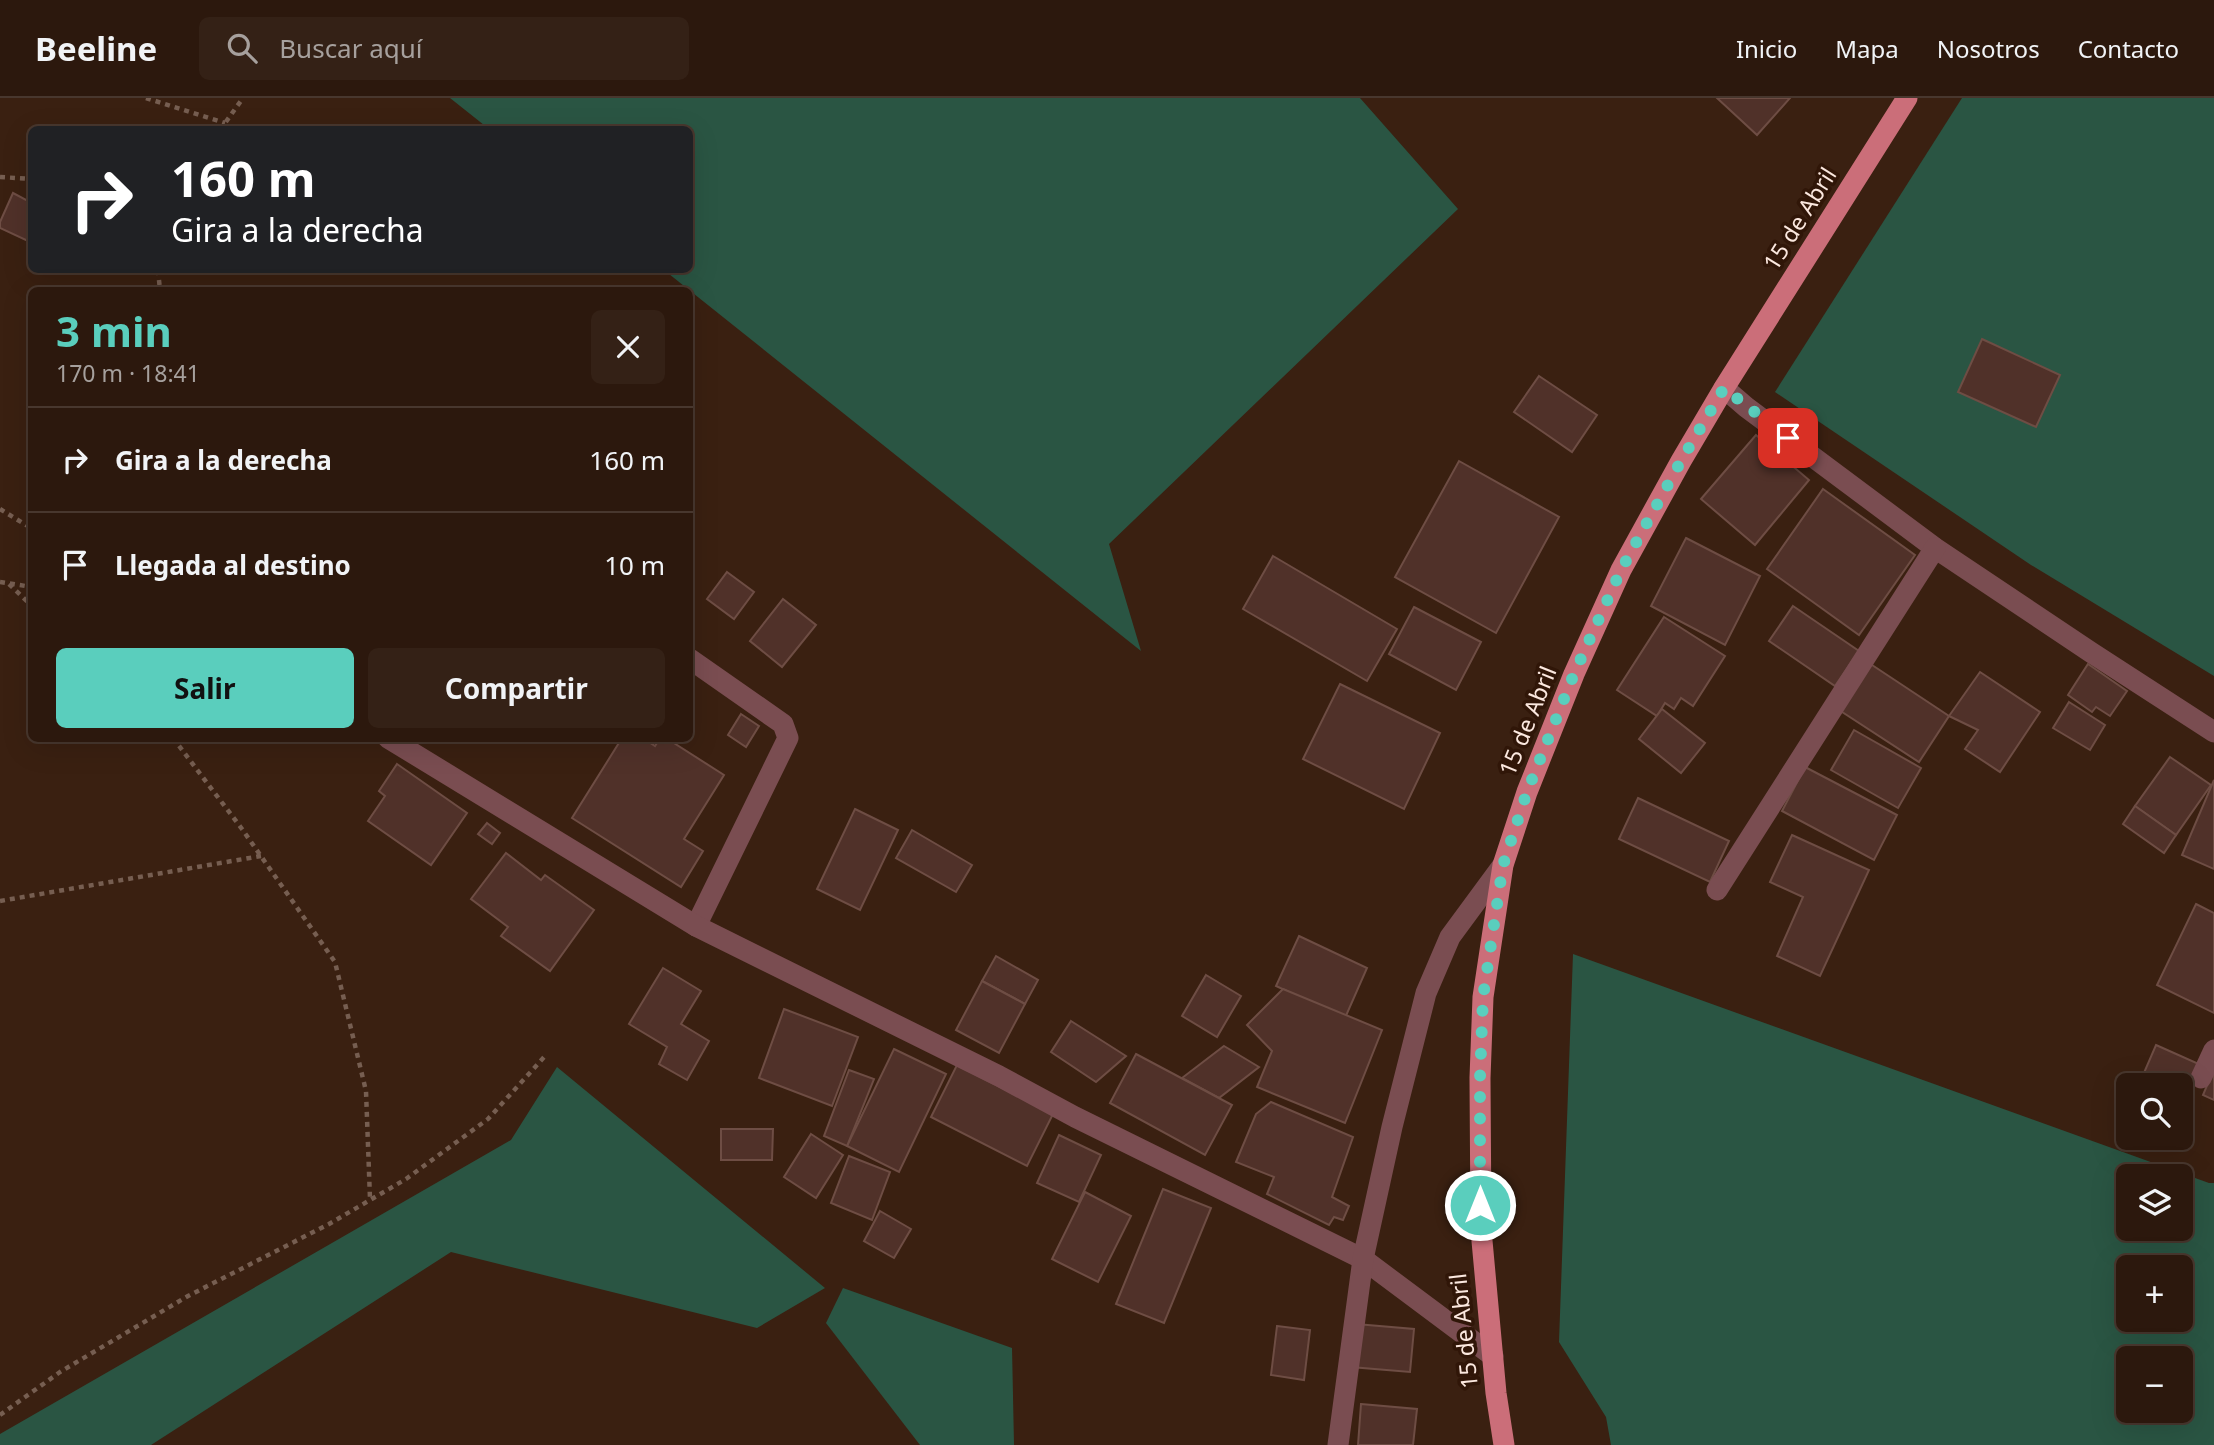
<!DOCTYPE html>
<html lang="es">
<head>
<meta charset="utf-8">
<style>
  :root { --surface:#2c180d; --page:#342116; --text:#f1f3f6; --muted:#a6a09d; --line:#48372e; --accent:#5acebd }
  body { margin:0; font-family:"Noto Sans",sans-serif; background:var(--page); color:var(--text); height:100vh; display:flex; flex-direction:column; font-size:26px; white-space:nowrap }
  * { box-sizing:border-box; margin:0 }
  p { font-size:23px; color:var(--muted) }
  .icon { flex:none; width:38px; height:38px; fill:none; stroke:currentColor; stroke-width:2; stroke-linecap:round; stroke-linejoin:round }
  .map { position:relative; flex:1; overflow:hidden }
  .side { position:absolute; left:28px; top:189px; width:665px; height:455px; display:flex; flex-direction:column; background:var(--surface); border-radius:10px; box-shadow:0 7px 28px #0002,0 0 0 2px var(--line) }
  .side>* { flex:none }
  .hud { position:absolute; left:28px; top:28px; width:665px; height:147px; border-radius:10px; box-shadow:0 7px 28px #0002,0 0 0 2px var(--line); background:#202124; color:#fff; overflow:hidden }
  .fabs { position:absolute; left:2116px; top:975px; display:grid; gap:14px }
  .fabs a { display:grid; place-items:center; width:77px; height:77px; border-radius:10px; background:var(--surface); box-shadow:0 7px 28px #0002,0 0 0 2px var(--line); font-size:35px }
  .pin { position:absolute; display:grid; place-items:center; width:60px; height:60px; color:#fff; margin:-30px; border-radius:14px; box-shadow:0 4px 10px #0006 }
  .me { position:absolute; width:77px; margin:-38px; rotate:0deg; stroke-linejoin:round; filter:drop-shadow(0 0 5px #0008) }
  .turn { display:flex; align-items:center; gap:24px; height:147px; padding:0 28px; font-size:32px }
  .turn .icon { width:91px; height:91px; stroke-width:2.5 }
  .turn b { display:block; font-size:49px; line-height:60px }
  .round { display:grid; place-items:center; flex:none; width:74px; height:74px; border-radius:10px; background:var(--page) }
  .overview { display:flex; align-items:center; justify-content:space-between; height:119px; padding:0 28px }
  h1 { font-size:42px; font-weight:700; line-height:52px; color:var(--accent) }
  .primary-button { display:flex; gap:14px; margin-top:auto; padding:14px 28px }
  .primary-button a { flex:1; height:80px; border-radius:10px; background:var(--accent); color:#111; font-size:28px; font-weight:700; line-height:80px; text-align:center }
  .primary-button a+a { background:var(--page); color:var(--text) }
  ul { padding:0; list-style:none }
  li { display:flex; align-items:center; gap:21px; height:105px; padding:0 28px; border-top:2px solid var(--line) }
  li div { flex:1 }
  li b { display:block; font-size:26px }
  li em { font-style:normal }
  header { display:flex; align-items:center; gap:42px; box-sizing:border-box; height:98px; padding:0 35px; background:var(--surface); border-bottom:2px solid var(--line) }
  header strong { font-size:33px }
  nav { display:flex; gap:38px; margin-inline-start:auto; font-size:24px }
  .search { width:490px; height:63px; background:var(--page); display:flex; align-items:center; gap:18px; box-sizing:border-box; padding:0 24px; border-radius:10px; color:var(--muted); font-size:26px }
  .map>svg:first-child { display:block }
</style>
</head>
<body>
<header>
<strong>Beeline</strong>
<div class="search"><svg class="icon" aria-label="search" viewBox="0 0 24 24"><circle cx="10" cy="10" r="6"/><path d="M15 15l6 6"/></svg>Buscar aquí</div>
<nav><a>Inicio</a><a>Mapa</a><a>Nosotros</a><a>Contacto</a></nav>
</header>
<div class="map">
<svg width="2214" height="1347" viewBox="0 0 2214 1347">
  <rect width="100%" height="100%" fill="#3a2011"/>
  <g fill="#2a5543" fill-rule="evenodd">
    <path d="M450 0H1360L1458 111 1109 446 1141 553 664 172H690V32L489 31Z"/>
    <path d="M1962 0H2214V578L2031 467 1775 294Z"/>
    <path d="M1573 856 2209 1085H2214V1347H1611L1606 1319 1559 1244ZM2128 1078H2180V1130H2128ZM2128 1169H2180V1222H2128ZM2128 1260H2180V1312H2128Z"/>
    <path d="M557 969 825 1190 757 1230 451 1154 151 1347H0V1336L511 1042Z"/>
    <path d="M843 1190 1012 1250 1014 1347H920L826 1225Z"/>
  </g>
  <g fill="#503129" stroke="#6e4d44" stroke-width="2">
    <path d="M1717 0H1790L1757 37Z"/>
    <path d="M13 95 32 105V137L28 143 0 130V124Z"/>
    <path d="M1982 241 2060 277 2036 329 1958 294Z"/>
    <path d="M1539 278 1597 317 1572 354 1514 314Z"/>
    <path d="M1756 337 1809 382 1755 447 1701 401Z"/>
    <path d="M1459 363 1559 419 1496 535 1395 479Z"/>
    <path d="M1823 391 1915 457 1859 537 1767 471Z"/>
    <path d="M1686 440 1760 478 1725 547 1651 508Z"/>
    <path d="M1273 458 1397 531 1367 583 1243 511Z"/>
    <path d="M727 474 754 494 734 521 707 501Z"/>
    <path d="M783 501 816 527 782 569 750 543Z"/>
    <path d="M1793 508 1859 553 1835 588 1769 543Z"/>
    <path d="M1414 509 1481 544 1456 592 1389 556Z"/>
    <path d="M1664 519 1725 558 1693 608 1681 600 1674 611 1665 605 1657 618 1617 592Z"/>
    <path d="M1866 563 1949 618 1919 664 1836 610Z"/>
    <path d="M2088 566 2127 593 2110 618 2096 609 2092 614 2068 597Z"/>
    <path d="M1980 574 2040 614 2000 674 1965 651 1978 632 1949 618Z"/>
    <path d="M1340 586 1440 635 1404 711 1303 661Z"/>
    <path d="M2069 604 2105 627 2090 652 2053 630Z"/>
    <path d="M1662 611 1705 645 1681 675 1639 641Z"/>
    <path d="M741 616 759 628 746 649 728 637Z"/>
    <path d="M1854 632 1921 670 1898 710 1831 672Z"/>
    <path d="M622 640H643L655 648 660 640H666L724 677 684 741 703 753 681 789 572 720Z"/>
    <path d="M2170 659 2211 687 2176 737 2135 708Z"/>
    <path d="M397 666 467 715 431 767 368 723 385 698 379 693Z"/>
    <path d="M1805 669 1897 717 1874 762 1782 713Z"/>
    <path d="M2214 682V771L2182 757Z"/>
    <path d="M1638 700 1729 743 1710 784 1619 741Z"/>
    <path d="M2135 708 2176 737 2164 755 2123 726Z"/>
    <path d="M855 711 898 732 860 812 817 791Z"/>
    <path d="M487 725 500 735 492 746 478 736Z"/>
    <path d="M912 732 972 767 956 794 896 760Z"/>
    <path d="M1792 737 1869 772 1820 878 1777 858 1803 799 1770 784Z"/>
    <path d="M506 755 541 782 545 777 594 812 550 873 501 838 508 829 471 801Z"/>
    <path d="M2196 806 2214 815V915L2157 887Z"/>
    <path d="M1299 838 1367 870 1345 920 1276 888Z"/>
    <path d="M996 858 1038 882 1025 906 982 883Z"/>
    <path d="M663 870 701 893 681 926 709 943 687 982 659 966 667 949 629 926Z"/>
    <path d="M1206 877 1241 898 1217 939 1182 918Z"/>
    <path d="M982 883 1025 906 999 955 956 932Z"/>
    <path d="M1283 891 1382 932 1345 1025 1257 989 1272 953 1247 927Z"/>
    <path d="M784 911 858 939 832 1008 759 980Z"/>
    <path d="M1071 923 1126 958 1096 984 1051 954Z"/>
    <path d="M2156 947 2201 967 2185 1005 2180 1003V987H2146L2140 984Z"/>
    <path d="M1224 948 1259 969 1219 1000 1182 980Z"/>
    <path d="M894 951 946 976 899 1074 847 1048Z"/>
    <path d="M1136 956 1232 1007 1205 1057 1110 1005Z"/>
    <path d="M957 967 1053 1016 1027 1068 931 1019Z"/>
    <path d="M2214 971V1002L2203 997Z"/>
    <path d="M849 972 874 981 847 1048 824 1038Z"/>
    <path d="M1271 1004 1353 1039 1332 1099 1349 1108 1343 1122 1334 1119 1329 1127 1267 1096 1274 1079 1236 1064 1256 1016Z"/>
    <path d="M721 1031H773L772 1062H721Z"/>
    <path d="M811 1036 843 1057 816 1100 784 1079Z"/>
    <path d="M1059 1037 1101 1057 1079 1104 1037 1085Z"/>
    <path d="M849 1058 890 1074 872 1122 831 1105Z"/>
    <path d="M1163 1091 1211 1110 1164 1225 1116 1206Z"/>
    <path d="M1085 1094 1131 1118 1098 1184 1052 1161Z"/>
    <path d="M880 1113 911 1131 894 1160 864 1143Z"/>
    <path d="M1356 1226 1414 1231 1410 1274 1351 1269Z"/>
    <path d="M1277 1228 1310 1232 1304 1282 1271 1277Z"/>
    <path d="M1361 1306 1417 1311 1413 1347H1358Z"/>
  </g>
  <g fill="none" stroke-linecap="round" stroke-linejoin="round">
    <g stroke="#765e51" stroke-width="4.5" stroke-dasharray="5 5" stroke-linecap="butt">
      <path d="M146 0 225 25"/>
      <path d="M220 32 243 0"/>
      <path d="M0 79 32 81"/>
      <path d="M158 172 160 192"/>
      <path d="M0 411 26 427H32"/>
      <path d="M0 484 32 489"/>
      <path d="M9 486 32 508"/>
      <path d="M173 640 242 731 335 864 366 993 370 1101"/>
      <path d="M0 803 261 758"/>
      <path d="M0 1317 60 1274 188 1198 329 1126 406 1081 488 1021 546 957"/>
    </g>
    <g stroke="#7a4d51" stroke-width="21">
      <path d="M1724 290 1746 309 1935 450 2092 555 2214 634"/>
      <path d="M690 561 783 626 788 640 696 828"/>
      <path d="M388 640 696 828 999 978 1075 1019 1363 1161 1493 1258"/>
      <path d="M1717 792 1935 450"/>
      <path d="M2201 980 2214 952"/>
      <path d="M1338 1347 1363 1161 1392 1029 1426 895 1450 839 1503 767"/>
    </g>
    <path stroke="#cb6e79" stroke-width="21" d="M1504 1347 1496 1295 1481 1132 1480 980 1483 899 1503 767 1527 694 1574 576 1621 472 1681 363 1724 290 1907 0"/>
  </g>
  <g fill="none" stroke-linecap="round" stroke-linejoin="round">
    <path stroke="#5acebd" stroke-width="12" stroke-dasharray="0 21.6" d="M1480 1107V980L1483 899 1503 767 1527 694 1574 576 1621 472 1681 363 1724 290 1788 340"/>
  </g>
  <g text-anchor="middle" stroke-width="7" stroke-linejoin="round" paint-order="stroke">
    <g font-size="23" fill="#fbe8df" stroke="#301608">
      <text transform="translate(1800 121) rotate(-58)" y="8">15 de Abril</text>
      <text transform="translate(1528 623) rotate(-68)" y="8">15 de Abril</text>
      <text transform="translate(1464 1233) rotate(-96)" y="8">15 de Abril</text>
    </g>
  </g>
</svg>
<div class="fabs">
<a><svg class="icon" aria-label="search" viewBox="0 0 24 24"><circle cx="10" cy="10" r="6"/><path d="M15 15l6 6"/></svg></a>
<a><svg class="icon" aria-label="layers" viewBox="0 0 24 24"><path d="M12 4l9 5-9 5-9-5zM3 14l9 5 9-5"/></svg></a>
<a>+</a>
<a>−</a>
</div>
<div class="pin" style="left:1788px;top:340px;background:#d93025"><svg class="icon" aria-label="arrive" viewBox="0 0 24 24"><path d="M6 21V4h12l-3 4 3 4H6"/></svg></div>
<svg class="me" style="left:1480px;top:1107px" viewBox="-20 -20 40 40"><circle r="17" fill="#5acebd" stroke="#fff" stroke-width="3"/><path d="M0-11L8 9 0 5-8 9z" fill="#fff"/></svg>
<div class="hud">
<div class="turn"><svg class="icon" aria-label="right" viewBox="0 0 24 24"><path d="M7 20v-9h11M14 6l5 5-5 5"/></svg><div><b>160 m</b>Gira a la derecha</div></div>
</div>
<section class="side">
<div class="overview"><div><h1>3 min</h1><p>170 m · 18:41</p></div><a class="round"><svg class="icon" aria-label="close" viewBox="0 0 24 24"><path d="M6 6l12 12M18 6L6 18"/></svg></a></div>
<ul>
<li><svg class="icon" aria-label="right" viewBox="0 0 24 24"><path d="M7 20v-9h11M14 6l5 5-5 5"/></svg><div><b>Gira a la derecha</b></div><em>160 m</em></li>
<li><svg class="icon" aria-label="arrive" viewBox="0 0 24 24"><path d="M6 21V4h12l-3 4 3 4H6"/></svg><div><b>Llegada al destino</b></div><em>10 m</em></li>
</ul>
<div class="primary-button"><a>Salir</a><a>Compartir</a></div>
</section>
</div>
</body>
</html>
